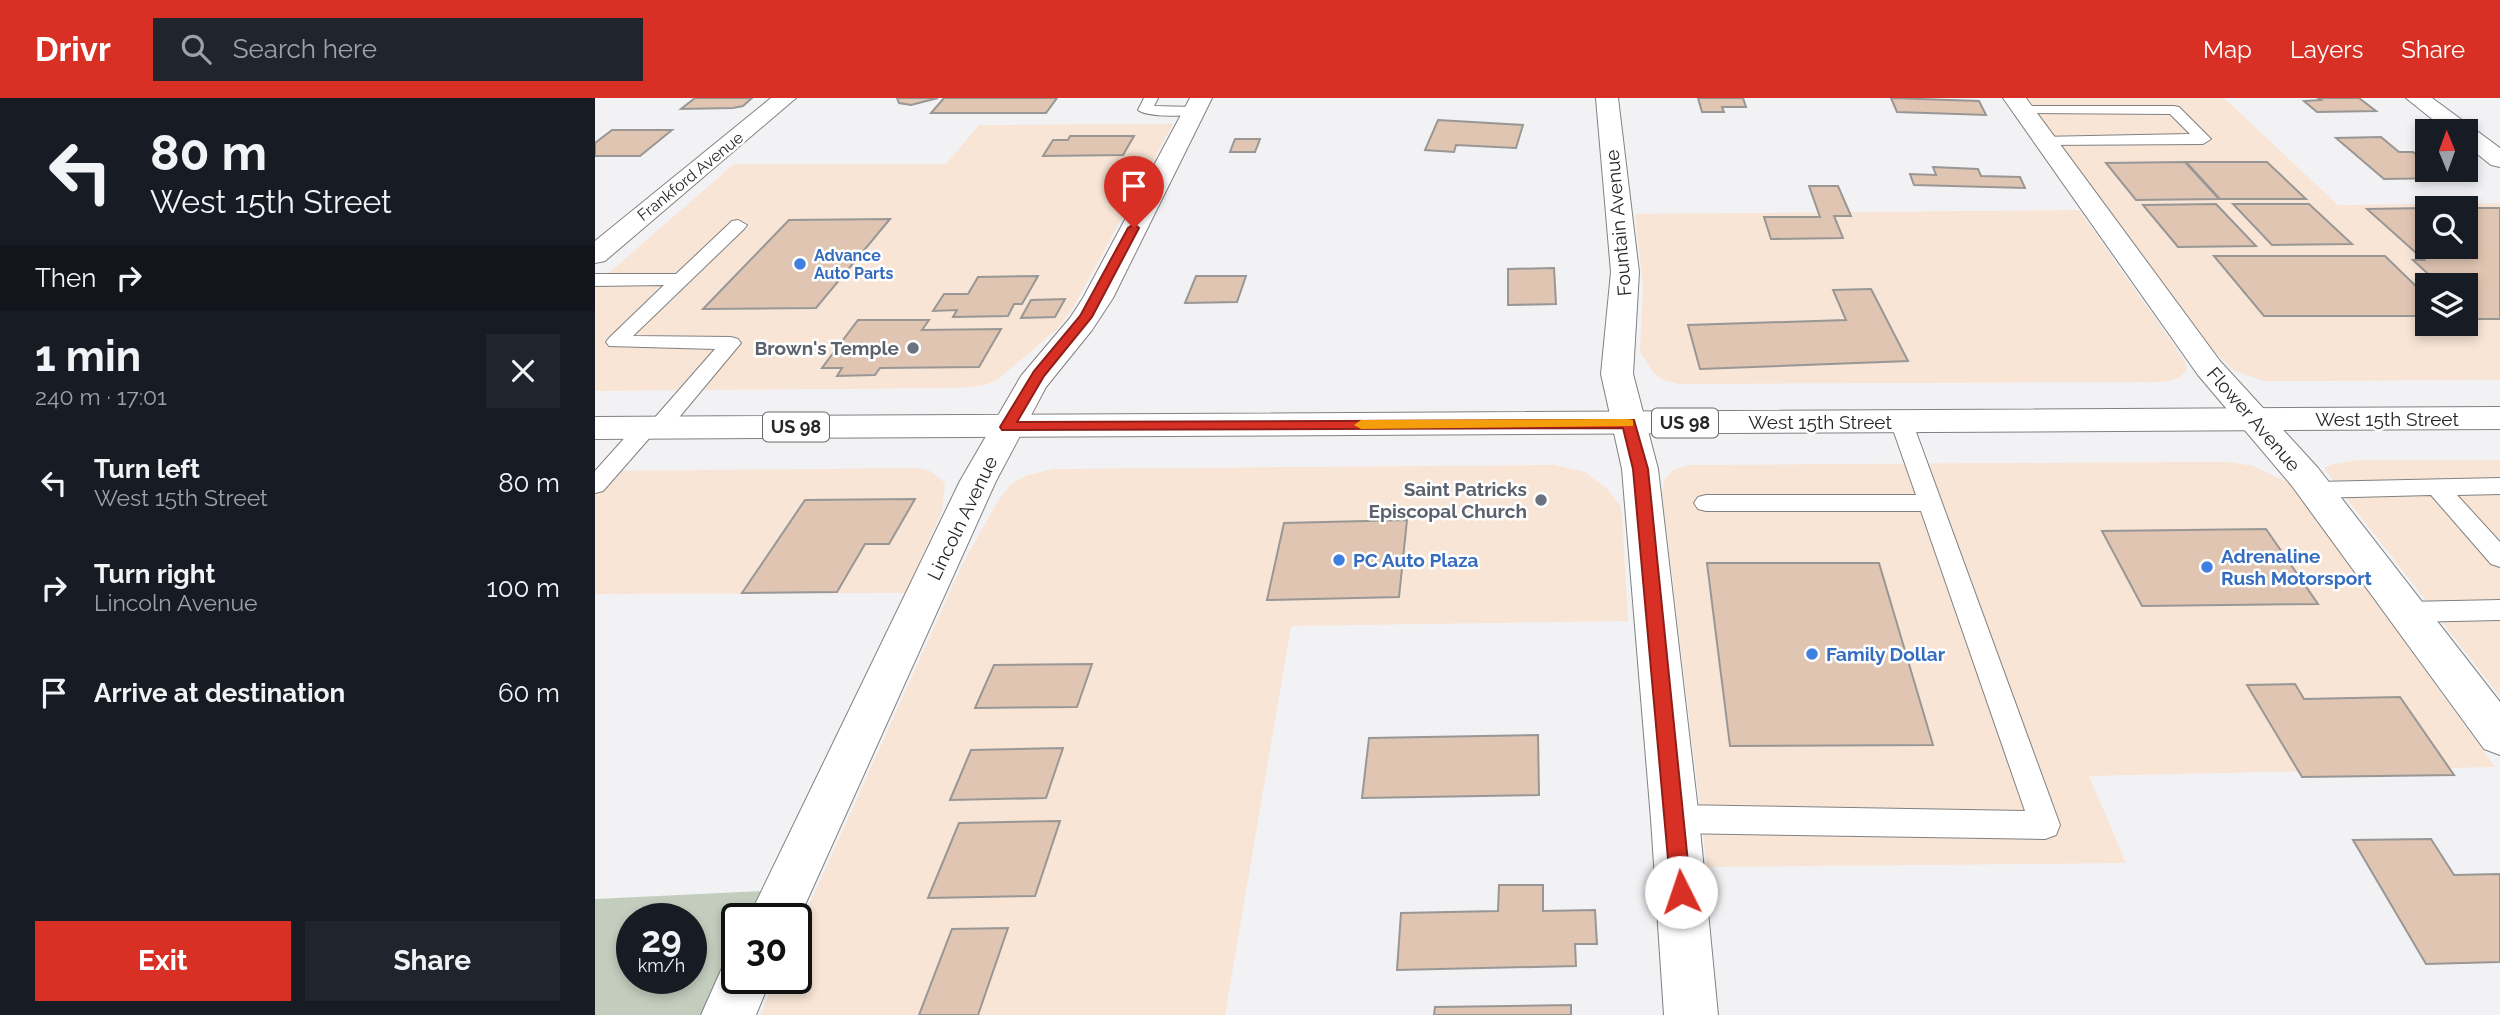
<!DOCTYPE html>
<html lang="en">
<head>
<meta charset="utf-8">
<style>
  :root { --surface:#171b24; --page:#20242c; --text:#f1f3f6; --muted:#9ea1a6; --accent:#d93025 }
  body { margin:0; font-family:Raleway,sans-serif; background:var(--page); color:var(--text); height:100vh; display:flex; flex-direction:column; font-size:26px; white-space:nowrap }
  * { box-sizing:border-box; margin:0 }
  p { font-size:23px; color:var(--muted) }
  .icon { flex:none; width:38px; height:38px; fill:none; stroke:currentColor; stroke-width:2; stroke-linecap:round; stroke-linejoin:round }
  .map { position:relative; flex:1; overflow:hidden }
  .panel { display:flex; flex-direction:column; background:var(--surface); width:595px }
  .panel>* { flex:none }
  .banner { background:#171b24; color:var(--text); overflow:hidden }
  .needle { width:46px; rotate:359deg }
  .tools { position:absolute; left:1820px; top:21px; display:grid; gap:14px }
  .tools a { display:grid; place-items:center; width:63px; height:63px; border-radius:0px; background:var(--surface); box-shadow:0 4px 10px #0003; font-size:35px }
  .speed { position:absolute; left:21px; top:805px; display:flex; gap:14px; font-size:35px; font-weight:700; text-align:center }
  .speed>* { display:grid; place-content:center; width:91px; height:91px; border-radius:50%; background:var(--surface); box-shadow:0 4px 10px #0003; line-height:1 }
  .speed small { font-size:18px; font-weight:400 }
  .speed .limit { border:4px solid #111; border-radius:10px; background:#fff; color:#111 }
  .pin { position:absolute; display:grid; place-items:center; width:60px; height:60px; color:#fff; margin:-72px -30px; border-radius:50% 50% 50% 0; rotate:-45deg; box-shadow:0 0 7px #0007 }
  .pin .icon { rotate:45deg }
  .me { position:absolute; width:77px; margin:-38px; rotate:356deg; stroke-linejoin:round; filter:drop-shadow(0 0 5px #0008) }
  .turn { display:flex; align-items:center; gap:24px; height:147px; padding:0 35px; font-size:32px }
  .turn .icon { width:91px; height:91px; stroke-width:2.5 }
  .turn b { display:block; font-size:49px; line-height:60px }
  .then { display:flex; align-items:center; height:66px; padding:0 35px; background:#0003; gap:14px; font-size:26px }
  .round { display:grid; place-items:center; flex:none; width:74px; height:74px; border-radius:0px; background:var(--page) }
  .summary { display:flex; align-items:center; justify-content:space-between; height:119px; padding:0 35px }
  h1 { font-size:42px; font-weight:700; line-height:52px }
  .button { display:flex; gap:14px; margin-top:auto; padding:14px 35px }
  .button a { flex:1; height:80px; border-radius:0px; background:var(--accent); color:#fff; font-size:28px; font-weight:700; line-height:80px; text-align:center }
  .button a+a { background:var(--page); color:var(--text) }
  ul { padding:0; list-style:none }
  li { display:flex; align-items:center; gap:21px; height:105px; padding:0 35px }
  li div { flex:1 }
  li b { display:block; font-size:26px }
  li em { font-style:normal }
  header { display:flex; align-items:center; gap:42px; box-sizing:border-box; height:98px; padding:0 35px; background:var(--accent); color:#fff }
  header strong { font-size:33px }
  nav { display:flex; gap:38px; margin-inline-start:auto; font-size:24px }
  .search { width:490px; height:63px; background:var(--page); display:flex; align-items:center; gap:18px; box-sizing:border-box; padding:0 24px; border-radius:0px; color:var(--muted); font-size:26px }
  main { display:flex; flex:1; min-height:0 }
  .map>svg:first-child { display:block }
</style>
</head>
<body>
<header>
<strong>Drivr</strong>
<div class="search"><svg class="icon" aria-label="search" viewBox="0 0 24 24"><circle cx="10" cy="10" r="6"/><path d="M15 15l6 6"/></svg>Search here</div>
<nav><a>Map</a><a>Layers</a><a>Share</a></nav>
</header>
<main>
<section class="panel">
<div class="banner">
<div class="turn"><svg class="icon" aria-label="left" viewBox="0 0 24 24"><path d="M17 20v-9H6M10 6l-5 5 5 5"/></svg><div><b>80 m</b>West 15th Street</div></div>
<div class="then">Then<svg class="icon" aria-label="right" viewBox="0 0 24 24"><path d="M7 20v-9h11M14 6l5 5-5 5"/></svg></div>
</div>
<div class="summary"><div><h1>1 min</h1><p>240 m · 17:01</p></div><a class="round"><svg class="icon" aria-label="close" viewBox="0 0 24 24"><path d="M6 6l12 12M18 6L6 18"/></svg></a></div>
<ul>
<li><svg class="icon" aria-label="left" viewBox="0 0 24 24"><path d="M17 20v-9H6M10 6l-5 5 5 5"/></svg><div><b>Turn left</b><p>West 15th Street</p></div><em>80 m</em></li>
<li><svg class="icon" aria-label="right" viewBox="0 0 24 24"><path d="M7 20v-9h11M14 6l5 5-5 5"/></svg><div><b>Turn right</b><p>Lincoln Avenue</p></div><em>100 m</em></li>
<li><svg class="icon" aria-label="arrive" viewBox="0 0 24 24"><path d="M6 21V4h12l-3 4 3 4H6"/></svg><div><b>Arrive at destination</b></div><em>60 m</em></li>
</ul>
<div class="button"><a>Exit</a><a>Share</a></div>
</section>
<div class="map">
<svg width="1905" height="917" viewBox="0 0 1905 917">
  <rect width="100%" height="100%" fill="#f2f2f4"/>
  <g fill="#f8e5d5" fill-rule="evenodd">
    <path d="M1433 0H1629L1743 107 1905 105V282L1668 283 1638 272 1614 248 1514 116ZM1832 110H1871V149H1832ZM1832 187H1871V226H1832Z"/>
    <path d="M578 26 478 210 462 231 401 283 385 288 361 290 0 293V187L139 66H351L384 27Z"/>
    <path d="M1484 112 1590 263 1592 272 1584 280 1569 284 1084 286 1070 283 1059 275 1045 254 1048 188 1040 116Z"/>
    <path d="M1766 362H1905V599L1730 372V369L1738 366Z"/>
    <path d="M1580 364H1634L1658 368 1690 383 1700 392 1900 669 1494 678 1531 765 1112 769 1067 393 1070 381 1078 372 1092 367Z"/>
    <path d="M959 367 990 374 1012 391 1025 407 1027 415 1033 523 696 528 630 917H165L181 880H201V836L367 467 403 403 415 387 430 378 459 371Z"/>
    <path d="M322 370 335 373 350 385 347 414 310 495 0 496V373Z"/>
  </g>
  <path fill="#c2cdbd" fill-rule="evenodd" d="M168 793 156 821H142V853L113 917H0V801ZM37 821H96V880H37Z"/>
  <g fill="#e0c5b2" stroke="#989796" stroke-width="2">
    <path d="M100 0H157L148 8 138 10 86 11Z"/>
    <path d="M302 0H343L316 7 304 5Z"/>
    <path d="M349 0H462L451 15H336Z"/>
    <path d="M1103 0H1148L1151 9H1127L1129 14H1107Z"/>
    <path d="M1296 0 1384 3 1391 17 1302 14Z"/>
    <path d="M1723 0H1764L1781 13 1722 14 1709 3 1726 2Z"/>
    <path d="M843 22 928 27 921 50 861 47 859 54 830 52Z"/>
    <path d="M17 32H77L45 58H0V45Z"/>
    <path d="M475 38H539L528 57 448 58 458 42H473Z"/>
    <path d="M1786 39 1804 54H1818L1832 65V72H1841L1851 80 1789 81 1741 40Z"/>
    <path d="M640 41H665L660 54H635Z"/>
    <path d="M1590 64 1624 101 1541 102 1511 65Z"/>
    <path d="M1591 64H1672L1711 101H1625Z"/>
    <path d="M1338 69 1383 71 1386 78 1425 79 1430 90 1319 87 1315 76 1341 77Z"/>
    <path d="M1214 88H1243L1256 118H1239L1248 140 1176 141 1169 119H1225Z"/>
    <path d="M1621 106 1661 148 1583 149 1548 107Z"/>
    <path d="M1638 106H1714L1757 146 1677 147Z"/>
    <path d="M1832 110V149H1871V110H1842H1905V221H1883L1871 210V187H1845L1818 162H1829L1772 111Z"/>
    <path d="M295 121 221 210 108 211 194 122Z"/>
    <path d="M1619 158H1790L1832 199V218H1669Z"/>
    <path d="M959 170 961 206 913 207V171Z"/>
    <path d="M443 178 427 206H419L413 218 358 219 362 212 338 213 349 196H373L383 179Z"/>
    <path d="M601 178H651L642 204 590 205Z"/>
    <path d="M1276 191 1313 263 1105 271 1093 227 1251 222 1238 192Z"/>
    <path d="M470 201 460 219 426 220 436 202Z"/>
    <path d="M263 222H334L327 232 406 231 384 269 285 270 280 277 242 278 247 270H227Z"/>
    <path d="M320 401 294 446H270L242 494 147 495 210 402Z"/>
    <path d="M812 422 804 499 672 502 689 425Z"/>
    <path d="M1671 431 1723 506 1547 508 1507 433Z"/>
    <path d="M1112 465H1284L1338 647 1135 648Z"/>
    <path d="M497 566 482 609 380 610 399 567Z"/>
    <path d="M1700 586 1709 601 1805 599 1859 677 1707 679 1652 587Z"/>
    <path d="M943 637 944 697 767 700 774 640Z"/>
    <path d="M468 650 451 700 355 702 376 652Z"/>
    <path d="M465 723 440 798 333 800 364 725Z"/>
    <path d="M1836 741 1859 777 1905 776V864L1831 866 1758 742Z"/>
    <path d="M904 787H948V813L1000 812 1002 846H980L981 868 802 872 806 815 903 813Z"/>
    <path d="M413 830 383 917H324L357 831Z"/>
    <path d="M976 907V917H839L840 909Z"/>
  </g>
  <g fill="none" stroke-linecap="round" stroke-linejoin="round">
    <defs>
      <g id="lane">
        <path d="M549 0H563L559 8 599 9 606 13C598 20 551 19 543 12Z"/>
        <path d="M1428 8H1579L1584 9 1616 41 1608 46 1449 47 1441 42 1444 39 1595 36 1575 16 1423 15 1421 12Z"/>
        <path d="M143 122 152 127 149 131 38 238 136 239 143 241 146 245 71 335 58 336 8 393 0 395V373L43 325 56 324 120 251 14 248 11 244 14 240 69 187 0 188V176H81L137 123Z"/>
        <path d="M1306 316 1314 318 1317 323 1465 727 1461 737 1450 741 1080 735 1069 731 1065 721 1069 711 1080 707 1430 713 1326 413H1111L1103 411 1099 405 1103 399 1111 397H1321L1295 323 1298 318Z"/>
        <path d="M1905 380V396L1862 397 1905 444V469L1896 466 1836 397 1720 400 1712 398 1708 392 1712 386 1720 384Z"/>
        <path d="M1905 502V522L1812 524 1803 521 1799 514 1803 507 1812 504Z"/>
      </g>
      <g id="street">
        <path d="M595 0H617L518 200 497 232 451 289 401 383 201 827V821H153L365 383 426 278 475 220 488 200Z"/>
        <path d="M1001 0H1023L1044 174 1038 276 1063 371 1104 721 1123 917H1069L1056 721 1027 371 1006 276 1016 174Z"/>
        <path d="M1408 0H1431L1625 263 1723 370 1905 604V657L1889 651 1697 388 1603 277Z"/>
        <path d="M1811 0H1837L1905 50V69L1896 67 1871 47V33H1852Z"/>
        <path d="M142 857V880H176L161 917H106L131 861Z"/>
      </g>
      <path id="secondary" d="M176 0H201L10 163 0 165V143Z"/>
      <path id="highway" d="M1905 309V331L0 341V319Z"/>
    </defs>
    <use href="#lane" stroke="#818182" stroke-width="2"/>
    <use href="#street" stroke="#818182" stroke-width="2"/>
    <use href="#secondary" stroke="#818182" stroke-width="2"/>
    <use href="#highway" stroke="#818182" stroke-width="2"/>
    <use href="#lane" fill="#fff" fill-rule="evenodd"/>
    <use href="#street" fill="#fff" fill-rule="evenodd"/>
    <use href="#secondary" fill="#fff" fill-rule="evenodd"/>
    <use href="#highway" fill="#fff" fill-rule="evenodd"/>
  </g>
  <path fill="#d93025" stroke="#8d1f18" stroke-width="2" d="M539 126 544 130 497 219 449 278 422 324 1039 322 1053 371 1096 794 1093 801 1086 804 1079 801 1076 794 1038 371 1028 330 407 332 405 329 439 273 485 218 533 130Z"/>
  <path fill="#f59e0b" d="M1033 321 1038 322V328L766 331 759 327 766 322Z"/>
  <g fill="#3f7fe0" stroke="#fff" stroke-width="2.5">
    <circle cx="205" cy="166" r="7"/>
    <circle cx="744" cy="462" r="7"/>
    <circle cx="1612" cy="469" r="7"/>
    <circle cx="1217" cy="556" r="7"/>
  </g>
  <g fill="#6b7280" stroke="#fff" stroke-width="2.5">
    <circle cx="318" cy="250" r="7"/>
    <circle cx="946" cy="402" r="7"/>
  </g>
  <g text-anchor="middle" stroke-width="5" stroke-linejoin="round" paint-order="stroke">
    <g font-size="16" fill="#272728" stroke="#fff">
      <text transform="translate(95 78) rotate(-39)" y="6">Frankford Avenue</text>
    </g>
    <g font-size="16" font-weight="bold" fill="#366cbe" stroke="#fff" text-anchor="start">
      <text x="219" y="163">Advance<tspan x="219" dy="18">Auto Parts</tspan></text>
    </g>
    <g fill="#fff" stroke="#686868" stroke-width="2">
      <rect x="1057" y="310.5" width="66" height="29" rx="5"/>
      <rect x="168" y="314.5" width="66" height="29" rx="5"/>
    </g>
    <g font-size="18" font-weight="bold" fill="#272728">
      <text x="1090" y="331">US 98</text>
      <text x="201" y="335">US 98</text>
    </g>
    <g font-size="19" fill="#272728" stroke="#fff">
      <text transform="translate(1023 125) rotate(-95)" y="7">Fountain Avenue</text>
      <text transform="translate(1659 321) rotate(49)" y="7">Flower Avenue</text>
      <text x="1792" y="328">West 15th Street</text>
      <text x="1225" y="331">West 15th Street</text>
      <text transform="translate(367 420) rotate(-64)" y="7">Lincoln Avenue</text>
    </g>
    <g font-size="19" font-weight="bold" fill="#5b616d" stroke="#fff" text-anchor="end">
      <text x="304" y="257">Brown's Temple</text>
      <text x="932" y="398">Saint Patricks<tspan x="932" dy="22">Episcopal Church</tspan></text>
    </g>
    <g font-size="19" font-weight="bold" fill="#366cbe" stroke="#fff" text-anchor="start">
      <text x="1626" y="465">Adrenaline<tspan x="1626" dy="22">Rush Motorsport</tspan></text>
      <text x="758" y="469">PC Auto Plaza</text>
      <text x="1231" y="563">Family Dollar</text>
    </g>
  </g>
</svg>
<div class="tools">
<a><svg class="needle" viewBox="-14 -14 28 28"><path d="M0-13l5 13h-10z" fill="#e53935"/><path d="M0 13l5-13h-10z" fill="#9ea1a6"/></svg></a>
<a><svg class="icon" aria-label="search" viewBox="0 0 24 24"><circle cx="10" cy="10" r="6"/><path d="M15 15l6 6"/></svg></a>
<a><svg class="icon" aria-label="layers" viewBox="0 0 24 24"><path d="M12 4l9 5-9 5-9-5zM3 14l9 5 9-5"/></svg></a>
</div>
<div class="speed"><div>29<small>km/h</small></div><div class="limit">30</div></div>
<div class="pin" style="left:539px;top:130px;background:#d93025"><svg class="icon" aria-label="arrive" viewBox="0 0 24 24"><path d="M6 21V4h12l-3 4 3 4H6"/></svg></div>
<svg class="me" style="left:1086px;top:794px" viewBox="-20 -20 40 40"><circle r="19" fill="#fff"/><path d="M0-13L10 11 0 6-10 11z" fill="#d93025"/></svg>
</div>
</main>
</body>
</html>
